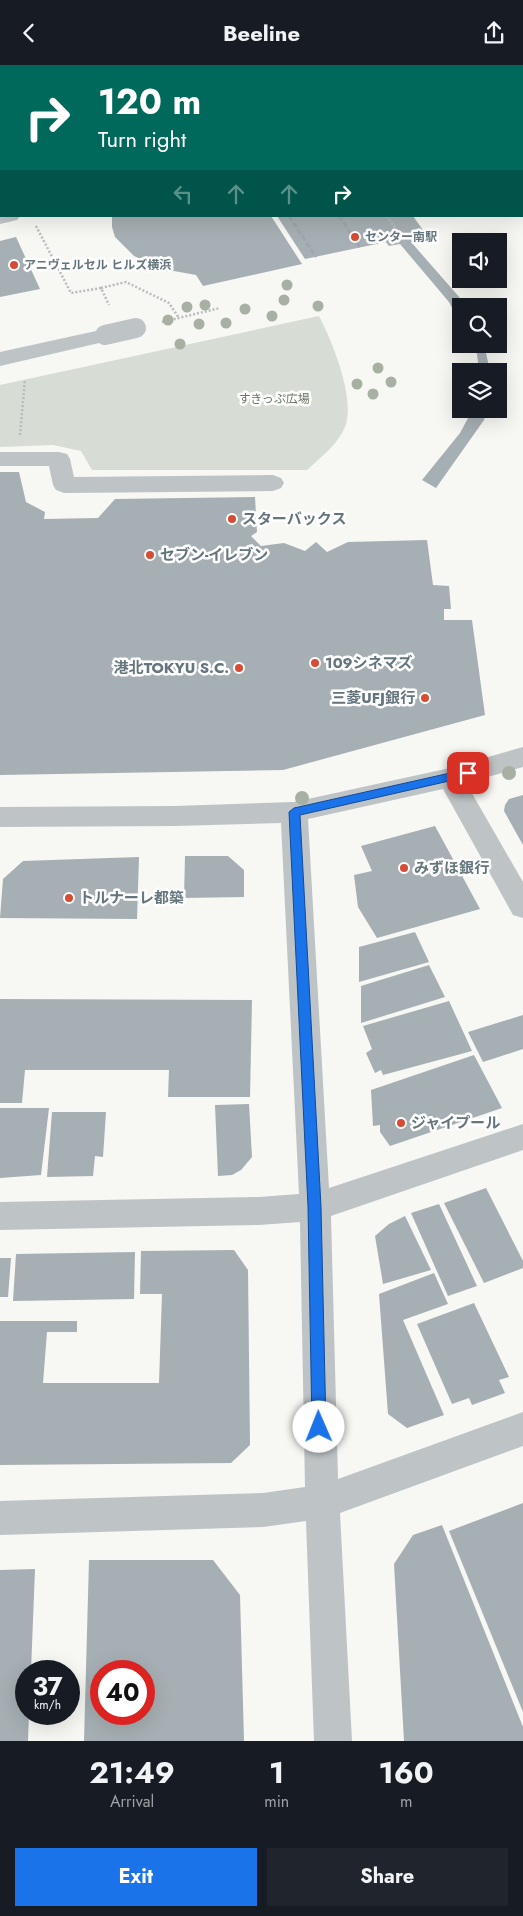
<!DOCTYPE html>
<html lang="en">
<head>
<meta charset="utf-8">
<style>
  :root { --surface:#171b24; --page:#20242c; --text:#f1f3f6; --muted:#9ea1a6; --accent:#1a73e8 }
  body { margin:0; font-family:Jost,"Noto Sans JP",sans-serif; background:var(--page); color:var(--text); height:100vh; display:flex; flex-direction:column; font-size:19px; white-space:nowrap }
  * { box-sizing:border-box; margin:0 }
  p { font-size:16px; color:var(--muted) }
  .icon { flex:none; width:28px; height:28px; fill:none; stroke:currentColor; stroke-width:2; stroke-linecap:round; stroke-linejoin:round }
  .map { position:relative; height:1676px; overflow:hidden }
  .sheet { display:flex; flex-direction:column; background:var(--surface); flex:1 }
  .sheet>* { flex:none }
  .guide { position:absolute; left:0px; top:0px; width:524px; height:152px; box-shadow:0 5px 20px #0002; background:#00695c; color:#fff; overflow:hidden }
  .tools { position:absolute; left:452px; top:168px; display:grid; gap:10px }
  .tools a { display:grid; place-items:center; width:55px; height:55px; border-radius:0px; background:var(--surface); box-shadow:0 5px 20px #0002; font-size:25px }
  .speed { position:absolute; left:15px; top:1595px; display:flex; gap:10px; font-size:25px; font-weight:700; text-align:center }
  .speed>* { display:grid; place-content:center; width:65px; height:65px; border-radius:50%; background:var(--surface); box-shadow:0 5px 20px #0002; line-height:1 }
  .speed small { font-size:12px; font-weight:400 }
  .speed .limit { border:8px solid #d22; background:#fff; color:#111 }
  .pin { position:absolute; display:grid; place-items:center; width:42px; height:42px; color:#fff; margin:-21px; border-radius:10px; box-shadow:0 2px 8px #0006 }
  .me { position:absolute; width:55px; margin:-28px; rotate:359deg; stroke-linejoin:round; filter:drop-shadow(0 0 4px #0008) }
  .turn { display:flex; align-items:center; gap:18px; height:105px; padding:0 15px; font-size:22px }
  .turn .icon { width:65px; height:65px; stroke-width:2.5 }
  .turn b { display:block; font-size:35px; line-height:42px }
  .lanes { display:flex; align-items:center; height:48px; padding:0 15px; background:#0003; justify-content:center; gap:25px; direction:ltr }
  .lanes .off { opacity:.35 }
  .eta { display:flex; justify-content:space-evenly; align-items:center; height:85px; text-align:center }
  .eta b { font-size:30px; font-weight:700; line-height:35px }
  .cta { display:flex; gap:10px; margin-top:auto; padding:10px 15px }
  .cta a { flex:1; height:58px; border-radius:0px; background:var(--accent); color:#fff; font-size:20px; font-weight:700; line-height:58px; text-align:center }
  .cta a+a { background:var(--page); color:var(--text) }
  header { display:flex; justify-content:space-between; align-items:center; height:65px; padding:0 15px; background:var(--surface); font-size:22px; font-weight:700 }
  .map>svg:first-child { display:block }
</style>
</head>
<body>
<header><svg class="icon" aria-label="back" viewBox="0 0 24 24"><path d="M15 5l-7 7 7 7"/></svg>Beeline<svg class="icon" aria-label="share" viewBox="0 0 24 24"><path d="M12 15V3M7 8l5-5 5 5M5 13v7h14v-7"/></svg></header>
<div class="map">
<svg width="523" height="1676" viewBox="0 0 523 1676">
  <rect width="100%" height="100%" fill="#f7f7f4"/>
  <path fill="#d7dcd4" d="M319 251C332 276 356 334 345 362 338 379 320 393 307 405H92L81 386 53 380 0 382V320Z"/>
  <g fill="#a6afb3" fill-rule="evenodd">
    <path d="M271 151 302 199 203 221 196 210 163 204 134 191 115 172 112 162V152L115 151Z"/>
    <path d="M277 151H413L425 168 418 170 421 175 411 177 467 241H461V260L449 237 400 179 389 181 386 177 305 194Z"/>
    <path d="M16 172 40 224 0 232V176Z"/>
    <path d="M471 279H484L490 306H479L477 289Z"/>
    <path d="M473 344H488L484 355 436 423 422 415 460 368Z"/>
    <path d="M0 407H19L26 437 45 447 44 454 98 453 115 434 255 432 257 467 251 471 261 481 284 478 305 486 316 477 327 487 348 477 427 475 433 520 449 521 451 544H444V555H472L485 650 283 705 0 710Z"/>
    <path d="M523 730V780L504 746 505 740 509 734Z"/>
    <path d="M435 761 480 844 377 873 358 842 354 810 372 806 361 781Z"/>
    <path d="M185 791H228L244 805V832L184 833Z"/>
    <path d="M139 792 137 854 0 853 3 814 23 796Z"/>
    <path d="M415 867 429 897 359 917V882Z"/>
    <path d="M429 900 445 932 361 958V921Z"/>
    <path d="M0 934 252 935 250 1032H168L169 1005H25L22 1038H0Z"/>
    <path d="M449 936 472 986 383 1010 381 1005 375 1008 366 988 372 984 363 961Z"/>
    <path d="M523 950V984L483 997 468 967Z"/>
    <path d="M474 990 502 1043 390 1081 380 1067V1060L373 1061 371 1025Z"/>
    <path d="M249 1039 252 1092 241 1105 232 1110 218 1111 215 1040Z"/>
    <path d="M0 1043H49L41 1110 0 1113Z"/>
    <path d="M52 1047H106L103 1092 95 1091 93 1111 47 1112Z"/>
    <path d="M486 1123 523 1196V1203L484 1218 444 1138Z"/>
    <path d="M439 1139 477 1221 448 1231 411 1148Z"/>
    <path d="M405 1151 431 1205 383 1219 375 1171 389 1159Z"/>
    <path d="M234 1185 248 1205 250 1380 231 1398 0 1400V1256H77V1267H47L43 1318H159L162 1229H140L141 1186Z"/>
    <path d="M135 1187 134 1234 13 1236 16 1189Z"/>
    <path d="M0 1193H11L8 1232H0Z"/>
    <path d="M434 1208 448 1239 403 1255 444 1350 407 1363 388 1349 379 1229Z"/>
    <path d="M474 1238 509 1312 499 1315 505 1328 472 1340 469 1333 452 1339 417 1259Z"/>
    <path d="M523 1438V1647L449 1466Z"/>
    <path d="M442 1460 523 1662V1676H404L394 1499 413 1470Z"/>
    <path d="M89 1495H213L240 1530 244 1676H84ZM101 1606H144V1649H101Z"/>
    <path d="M35 1504 31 1606H26V1649H29L28 1676H0V1505Z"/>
  </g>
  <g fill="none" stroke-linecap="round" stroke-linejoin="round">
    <g stroke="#b9bcbe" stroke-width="2.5" stroke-dasharray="2 2" stroke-linecap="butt">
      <path d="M387 151 406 178"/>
      <path d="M36 161 71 228 101 223 109 240"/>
      <path d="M101 223 126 217 169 238 179 253"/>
      <path d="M162 257 220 243"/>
      <path d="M20 370 25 314"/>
    </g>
    <g fill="#bec3c6" fill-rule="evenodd">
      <path d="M145 0H163L164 1H146Z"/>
      <rect x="0" y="8" width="1" height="12"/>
      <rect x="522" y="25" width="1" height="10"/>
      <path d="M0 147 1 151H20L17 155 0 159Z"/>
      <path d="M105 264 112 265 115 270 112 275 0 301V287Z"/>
      <path d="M0 387H59L67 389 70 394 74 412 273 410 281 413 284 418 281 423 273 426 64 428 56 425 53 420 49 401H0Z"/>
      <path d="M523 682V702L466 718 523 817V853L513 850 443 724 308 754 329 1123 523 1059V1085L331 1151 338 1414 523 1347V1381L340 1448 352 1676H314L306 1456 263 1462 0 1470V1436L263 1428 305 1422 300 1157 259 1160 0 1165V1137L259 1132 299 1129 281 758 175 761 0 762V742L175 741 294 737 450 703Z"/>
    </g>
    <g stroke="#9ea6aa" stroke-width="2.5" stroke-dasharray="5.5 2.5" stroke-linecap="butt">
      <path d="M289 151 316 192"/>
      <path d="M339 151 360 182"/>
    </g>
    <path stroke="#bec3c6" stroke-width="20" d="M105 270 136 263"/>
  </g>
  <g fill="#a8b0a4">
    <circle cx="287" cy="220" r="5.5"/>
    <circle cx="284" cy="235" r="5.5"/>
    <circle cx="205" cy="240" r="5.5"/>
    <circle cx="318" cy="241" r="5.5"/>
    <circle cx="187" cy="242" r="5.5"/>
    <circle cx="245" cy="244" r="5.5"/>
    <circle cx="272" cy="251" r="5.5"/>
    <circle cx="168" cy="255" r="5.5"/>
    <circle cx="226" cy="258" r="5.5"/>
    <circle cx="199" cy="259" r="5.5"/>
    <circle cx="180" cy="279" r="5.5"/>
    <circle cx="378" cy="303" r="5.5"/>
    <circle cx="391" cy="317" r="5.5"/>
    <circle cx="357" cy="319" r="5.5"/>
    <circle cx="373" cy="329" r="5.5"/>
    <circle cx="509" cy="708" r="7"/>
    <circle cx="302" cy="733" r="7"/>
  </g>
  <path fill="#1a73e8" stroke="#114b97" d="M468 704 471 706 473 708 471 711 300 750 321 1142 326 1362 324 1367 319 1369 314 1367 312 1362 308 1142 289 747 294 743Z"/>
  <g fill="#d74c35" stroke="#fff" stroke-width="2">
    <circle cx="355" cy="172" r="5"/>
    <circle cx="14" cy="200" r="5"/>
    <circle cx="232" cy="454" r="5"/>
    <circle cx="150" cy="490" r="5"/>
    <circle cx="315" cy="598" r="5"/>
    <circle cx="239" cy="603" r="5"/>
    <circle cx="425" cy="633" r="5"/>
    <circle cx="404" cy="803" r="5"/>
    <circle cx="69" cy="833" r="5"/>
    <circle cx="401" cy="1058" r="5"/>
  </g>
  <g text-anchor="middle" stroke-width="5" stroke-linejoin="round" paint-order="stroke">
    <g font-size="12" font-weight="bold" fill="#64757d" stroke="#fff" text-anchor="start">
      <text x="365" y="176">センター南駅</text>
      <text x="24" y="204">アニヴェルセル ヒルズ横浜</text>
    </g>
    <g font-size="12" fill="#677663" stroke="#fff">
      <text x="274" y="338">すきっぷ広場</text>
    </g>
    <g font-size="15" font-weight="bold" fill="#64757d" stroke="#fff" text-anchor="start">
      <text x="242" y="459">スターバックス</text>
      <text x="160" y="495">セブン-イレブン</text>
      <text x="325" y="603">109シネマズ</text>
      <text x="229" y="608" text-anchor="end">港北TOKYU S.C.</text>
      <text x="415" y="638" text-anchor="end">三菱UFJ銀行</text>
      <text x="414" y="808">みずほ銀行</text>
      <text x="79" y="838">トルナーレ都築</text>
      <text x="411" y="1063">ジャイプール</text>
    </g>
  </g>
</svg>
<div class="tools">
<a><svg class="icon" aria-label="sound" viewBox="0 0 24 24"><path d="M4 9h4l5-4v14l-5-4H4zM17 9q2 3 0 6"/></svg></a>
<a><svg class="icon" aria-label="search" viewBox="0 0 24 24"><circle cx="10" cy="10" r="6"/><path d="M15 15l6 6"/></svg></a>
<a><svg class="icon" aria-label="layers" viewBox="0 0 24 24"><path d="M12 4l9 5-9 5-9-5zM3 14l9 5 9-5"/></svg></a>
</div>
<div class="speed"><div>37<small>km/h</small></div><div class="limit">40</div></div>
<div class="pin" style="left:468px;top:708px;background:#d93025"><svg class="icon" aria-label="arrive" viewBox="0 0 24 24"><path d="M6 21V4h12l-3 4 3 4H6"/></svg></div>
<svg class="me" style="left:319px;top:1362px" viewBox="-20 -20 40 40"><circle r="19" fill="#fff"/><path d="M0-13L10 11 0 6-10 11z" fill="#1a73e8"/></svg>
<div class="guide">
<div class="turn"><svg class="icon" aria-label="right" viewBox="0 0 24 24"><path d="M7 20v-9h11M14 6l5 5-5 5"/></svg><div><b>120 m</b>Turn right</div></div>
<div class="lanes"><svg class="icon off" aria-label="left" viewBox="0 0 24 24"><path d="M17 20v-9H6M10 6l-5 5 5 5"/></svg><svg class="icon off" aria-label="ahead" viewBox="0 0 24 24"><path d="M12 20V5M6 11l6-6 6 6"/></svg><svg class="icon off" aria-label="ahead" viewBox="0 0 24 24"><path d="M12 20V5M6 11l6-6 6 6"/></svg><svg class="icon" aria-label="right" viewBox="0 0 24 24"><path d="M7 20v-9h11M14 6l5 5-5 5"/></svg></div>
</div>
</div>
<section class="sheet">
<div class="eta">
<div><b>21:49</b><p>Arrival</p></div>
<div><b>1</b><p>min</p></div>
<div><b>160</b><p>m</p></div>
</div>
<div class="cta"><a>Exit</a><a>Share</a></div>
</section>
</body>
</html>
